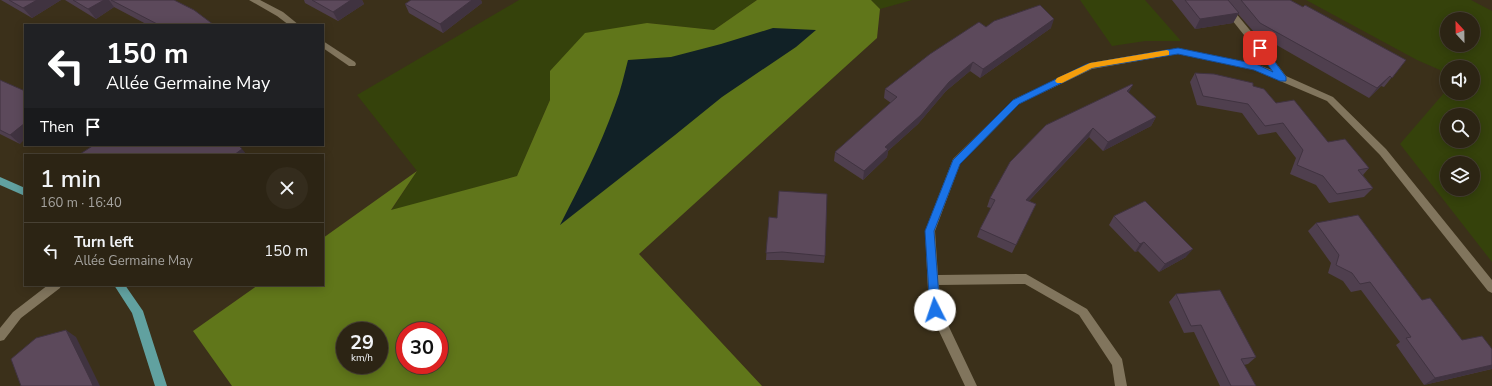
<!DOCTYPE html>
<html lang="en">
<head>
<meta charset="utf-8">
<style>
  :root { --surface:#2c2414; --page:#342c1d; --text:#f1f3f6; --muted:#a6a4a0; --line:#484134 }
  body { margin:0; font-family:"Nunito Sans",sans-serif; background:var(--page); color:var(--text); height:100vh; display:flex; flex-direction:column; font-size:15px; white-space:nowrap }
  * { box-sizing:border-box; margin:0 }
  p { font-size:13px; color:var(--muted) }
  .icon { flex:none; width:22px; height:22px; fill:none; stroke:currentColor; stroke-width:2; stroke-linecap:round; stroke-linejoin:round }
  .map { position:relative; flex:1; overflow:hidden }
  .drawer { position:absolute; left:24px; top:154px; width:300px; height:132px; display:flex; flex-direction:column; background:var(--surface); border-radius:0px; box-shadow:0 2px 10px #0003,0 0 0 1px var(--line) }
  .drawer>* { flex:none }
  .guide { position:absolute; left:24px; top:24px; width:300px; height:122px; border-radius:0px; box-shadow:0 2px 10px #0003,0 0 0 1px var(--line); background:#202124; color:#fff; overflow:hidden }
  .needle { width:26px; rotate:338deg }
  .tools { position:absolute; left:1440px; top:12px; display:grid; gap:8px }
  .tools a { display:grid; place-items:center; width:40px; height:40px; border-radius:50%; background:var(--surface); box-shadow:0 2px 10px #0003,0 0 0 1px var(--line); font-size:20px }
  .speed { position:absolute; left:336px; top:322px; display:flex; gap:8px; font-size:20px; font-weight:700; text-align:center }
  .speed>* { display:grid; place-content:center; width:52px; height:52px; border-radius:50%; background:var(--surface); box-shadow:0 2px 10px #0003,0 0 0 1px var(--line); line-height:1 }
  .speed small { font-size:10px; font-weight:400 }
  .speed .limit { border:6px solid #d22; background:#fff; color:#111 }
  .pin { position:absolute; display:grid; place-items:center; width:34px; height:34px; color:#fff; margin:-17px; border-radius:8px; box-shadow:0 2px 6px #0006 }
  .me { position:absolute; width:44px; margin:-22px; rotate:356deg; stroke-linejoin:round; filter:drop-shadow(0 0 3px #0008) }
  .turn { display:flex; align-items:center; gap:14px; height:84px; padding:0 16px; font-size:18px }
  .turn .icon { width:52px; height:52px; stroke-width:2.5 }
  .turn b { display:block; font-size:28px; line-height:34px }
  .then { display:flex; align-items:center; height:38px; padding:0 16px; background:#0003; gap:8px; font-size:15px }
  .round { display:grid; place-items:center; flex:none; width:42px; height:42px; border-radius:21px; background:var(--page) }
  .headline { display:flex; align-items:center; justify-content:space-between; height:68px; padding:0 16px }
  h1 { font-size:24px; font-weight:600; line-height:30px }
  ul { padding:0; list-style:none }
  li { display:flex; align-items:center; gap:12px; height:56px; padding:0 16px; border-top:1px solid var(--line) }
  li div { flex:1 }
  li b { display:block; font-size:15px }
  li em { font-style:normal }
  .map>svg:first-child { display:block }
</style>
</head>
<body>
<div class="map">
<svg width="1492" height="386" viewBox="0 0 1492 386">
  <rect width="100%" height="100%" fill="#3b301a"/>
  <g fill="#35420b" fill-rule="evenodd">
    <path d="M519 0H757L714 30 647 23 550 71V100L517 176 391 211 417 171 357 95Z"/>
    <path d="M871 0H912L880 9Z"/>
    <path d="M1080 0H1145L1181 41H1145L1112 46Z"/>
    <path d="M1306 0H1471L1492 11V262L1400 144 1444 93 1440 70 1417 60ZM1447 19H1473V45H1447ZM1447 67H1473V93H1447ZM1447 115H1473V141H1447ZM1447 163H1473V189H1447Z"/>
  </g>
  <path fill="#60761a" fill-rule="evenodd" d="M757 0H871L880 9 877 38 639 254 762 386H232L193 331 258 285H323V238L417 171 391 210 517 176 550 100V71L585 33 647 23 714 30ZM345 331H379V365H345ZM405 331H439V365H405Z"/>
  <path fill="#112126" d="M773 28 816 30 796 47 722 97 675 135 560 225C580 186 600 147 615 105 621 90 624 75 628 60L671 57 721 44Z"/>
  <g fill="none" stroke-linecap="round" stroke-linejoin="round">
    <g fill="#81755d" fill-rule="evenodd">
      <path d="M249 0H260L283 12 299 25H289L277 16Z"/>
      <path d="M1216 0H1225L1263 46 1286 76 1333 97 1386 149 1492 280V293L1488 291 1380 155 1327 101 1254 70 1178 54 1092 69 1019 104 960 164 935 231 938 275 1026 274 1087 309 1122 359 1127 386H1115L1112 365 1079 315 1025 284 939 285 941 310 977 386H965L929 310 925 231 953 159 1013 100 1090 63 1178 48 1256 64 1272 70Z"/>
      <path d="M323 41 355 62 356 64 355 66H349L323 48Z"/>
      <path d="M48 285H61L60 288 21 318 4 340 0 341V328L13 312Z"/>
    </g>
    <g fill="#61a1a0" fill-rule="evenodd">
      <path d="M0 177 25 188V196L0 185Z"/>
      <path d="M114 285H125L143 311 167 386H155L132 313Z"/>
    </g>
  </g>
  <g fill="#4f3f4e">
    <path d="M1 0H61L32 18Z"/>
    <path d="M65 0H174L214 25H148L114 7 96 19Z"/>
    <path d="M304 0H362L364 4 338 21 305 3Z"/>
    <path d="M411 0H481L482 3 443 33 409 13 405 4Z"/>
    <path d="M1172 0H1290L1406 60 1384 87 1381 86 1369 98 1254 32 1238 14 1233 23 1195 29Z"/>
    <path d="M986 27 1051 28 980 78 970 71 946 91 918 124 888 151 887 157 863 180 834 161 835 152 891 103 884 98 885 89Z"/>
    <path d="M1195 73 1253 86 1328 142 1369 168 1363 175 1373 188 1364 197 1329 203 1316 185 1290 174 1296 158 1276 132 1258 135 1242 113 1197 105 1190 82Z"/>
    <path d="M0 80 20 144 0 134Z"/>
    <path d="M1129 93 1156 117 1151 126 1103 151 1089 137 1029 201 1036 204 1012 253 977 237 980 229 991 208 987 207 990 198Z"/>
    <path d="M1114 216 1186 257 1159 272 1138 251 1135 252 1109 225Z"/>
    <path d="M769 217 825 256 824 263 782 260H766Z"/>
    <path d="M1316 223 1422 300 1462 340 1492 349V369L1424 385 1396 345 1400 342 1361 290 1351 292 1343 281 1328 273 1331 263 1308 231Z"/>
    <path d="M1176 294 1256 357 1248 364 1244 365 1256 386H1220L1194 332 1184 333 1169 302Z"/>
  </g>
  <g fill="#403340">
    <path d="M37 0H61L32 18 23 8Z"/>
    <path d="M104 0H109L114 7 96 19 88 9Z"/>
    <path d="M351 0H362L364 4 338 21 333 12Z"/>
    <path d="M472 0H481L482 3 443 33 440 24Z"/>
    <path d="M1239 13 1233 23 1195 29 1200 19Z"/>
    <path d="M1054 19 1051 28 980 78 983 69Z"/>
    <path d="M973 62 970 71 946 91 918 124 888 151 887 157 863 180 864 171 885 147 949 82Z"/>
    <path d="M1390 76 1381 86 1369 98 1377 88Z"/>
    <path d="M1133 85 1128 94 1127 91Z"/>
    <path d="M1156 117 1151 126 1103 151 1108 142Z"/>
    <path d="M25 123V139L20 144 10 135Z"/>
    <path d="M1093 128 1089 137 1022 208 1026 200Z"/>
    <path d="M236 145H245L239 149Z"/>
    <path d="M242 149 247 155H234Z"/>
    <path d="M1144 242 1138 251 1135 252 1140 244Z"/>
    <path d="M1193 249 1186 257 1159 272 1165 264Z"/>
    <path d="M66 330 76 337 100 386H93Z"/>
    <path d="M1492 365V369H1491L1424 385 1435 378Z"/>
  </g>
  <g fill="#5c495b" stroke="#403340">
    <path d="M9 0H37L23 8Z"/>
    <path d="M73 0H104L88 9Z"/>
    <path d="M111 0H174L194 10 214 25H159Z"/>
    <path d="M312 0H351L333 12Z"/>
    <path d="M411 0H472L440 24 405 4Z"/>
    <path d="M1185 0H1228L1239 13 1200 19Z"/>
    <path d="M1241 0H1290L1303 7 1305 5 1406 60 1392 78 1390 76 1377 88 1260 23Z"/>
    <path d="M1040 5 1054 19 983 69 973 62 949 82 921 115 885 147 888 149 864 171 835 152 897 97 885 89 930 54 979 22 986 27 994 21Z"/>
    <path d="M1195 73 1214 74 1253 83V86L1264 89 1276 103 1294 100 1328 142 1345 139 1369 168 1358 170 1373 188 1337 194 1323 176 1297 165 1303 150 1283 123 1265 126 1248 104 1203 96Z"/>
    <path d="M0 80 25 91V123L10 135 0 130Z"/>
    <path d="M1132 84 1133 85 1127 91 1156 117 1108 142 1093 128 1026 200 1036 204 1016 245 980 229 995 200 990 198 1010 162 1046 125Z"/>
    <path d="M94 145H238L242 149 234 155H81L80 154Z"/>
    <path d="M779 191 827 194 825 256 782 252 766 253 769 217 777 218Z"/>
    <path d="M1145 201 1193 249 1165 264 1144 242 1140 244 1114 216Z"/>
    <path d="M1358 215 1422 300 1430 298 1462 340 1482 336 1492 349V365L1435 378 1406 338 1411 337 1370 282 1360 284 1352 273 1336 265 1339 255 1316 223Z"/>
    <path d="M1220 290 1256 357 1241 359 1256 386H1231L1201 325 1191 326 1176 294Z"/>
    <path d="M66 330 91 381 93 386H21L11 359 36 338Z"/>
  </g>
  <path fill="#1a73e8" stroke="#114b97" d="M1260 45 1263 46 1286 77V81H1280L1254 70 1178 54 1092 68 1019 104 960 164 934 231 940 310 939 313 935 314 932 313 930 310 925 231 953 160 1013 100 1087 64 1178 48 1256 64 1273 72 1256 48Z"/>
  <path fill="#f59e0b" d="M1167 50 1169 51V55L1092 68 1062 83H1057L1055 81 1057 78 1090 63Z"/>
</svg>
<div class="tools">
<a><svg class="needle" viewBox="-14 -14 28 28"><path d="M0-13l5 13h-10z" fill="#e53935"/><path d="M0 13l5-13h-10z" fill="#a6a4a0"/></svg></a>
<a><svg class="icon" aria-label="sound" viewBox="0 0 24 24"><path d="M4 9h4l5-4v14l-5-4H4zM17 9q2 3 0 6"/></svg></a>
<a><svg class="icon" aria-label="search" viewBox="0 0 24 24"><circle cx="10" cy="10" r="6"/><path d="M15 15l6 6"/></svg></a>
<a><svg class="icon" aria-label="layers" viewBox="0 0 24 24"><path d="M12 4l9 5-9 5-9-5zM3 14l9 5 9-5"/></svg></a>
</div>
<div class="speed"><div>29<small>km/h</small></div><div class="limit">30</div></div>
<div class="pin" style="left:1260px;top:48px;background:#d93025"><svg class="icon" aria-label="arrive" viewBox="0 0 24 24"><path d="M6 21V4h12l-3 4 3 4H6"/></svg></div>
<svg class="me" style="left:935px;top:310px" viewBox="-20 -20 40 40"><circle r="19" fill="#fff"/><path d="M0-13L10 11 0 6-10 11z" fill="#1a73e8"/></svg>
<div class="guide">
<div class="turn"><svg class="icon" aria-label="left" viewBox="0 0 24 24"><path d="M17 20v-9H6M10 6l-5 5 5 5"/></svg><div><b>150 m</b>Allée Germaine May</div></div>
<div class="then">Then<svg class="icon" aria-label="arrive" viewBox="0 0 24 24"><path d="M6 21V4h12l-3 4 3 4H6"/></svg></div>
</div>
<section class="drawer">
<div class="headline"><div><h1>1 min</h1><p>160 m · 16:40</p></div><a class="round"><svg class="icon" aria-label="close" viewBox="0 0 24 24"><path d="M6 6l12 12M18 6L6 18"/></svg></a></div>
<ul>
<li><svg class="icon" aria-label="left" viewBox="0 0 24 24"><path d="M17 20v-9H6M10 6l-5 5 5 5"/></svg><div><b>Turn left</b><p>Allée Germaine May</p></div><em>150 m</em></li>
</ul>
</section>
</div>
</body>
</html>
